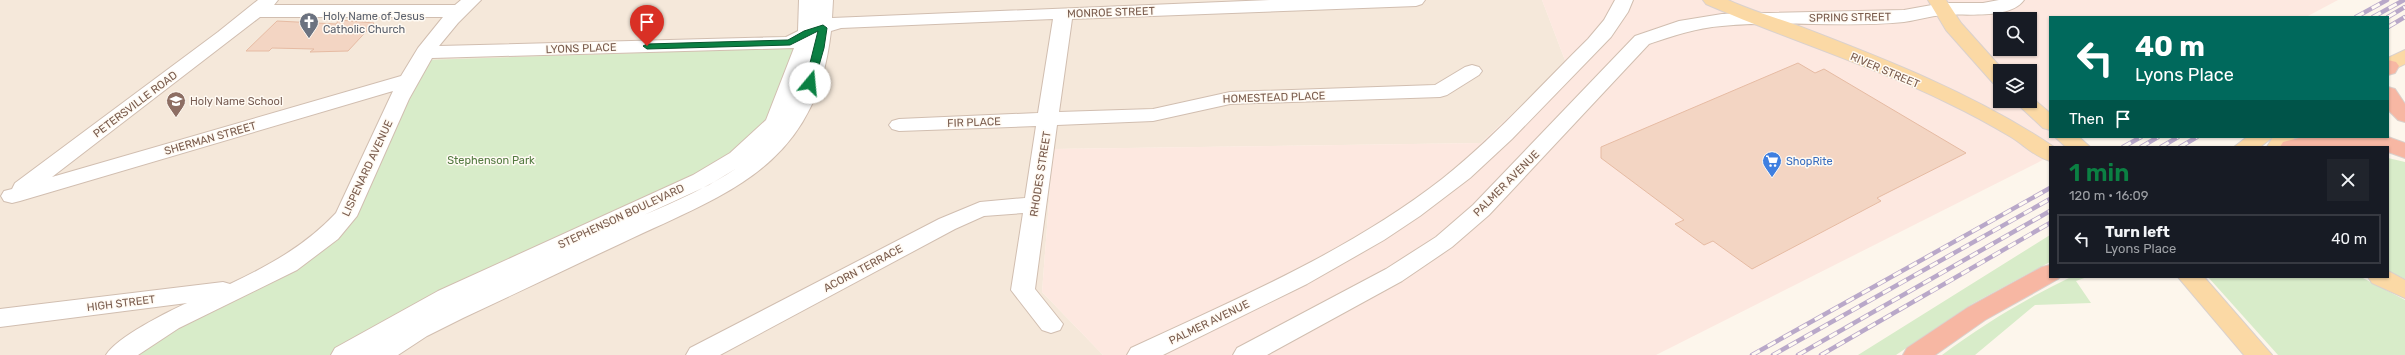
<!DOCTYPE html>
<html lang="en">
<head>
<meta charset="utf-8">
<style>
  :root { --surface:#171b24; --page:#20242c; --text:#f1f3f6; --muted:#9ea1a6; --line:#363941; --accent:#0b8043 }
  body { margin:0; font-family:Rubik,sans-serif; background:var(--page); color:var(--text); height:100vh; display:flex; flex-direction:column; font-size:15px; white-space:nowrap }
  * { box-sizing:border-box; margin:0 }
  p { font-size:13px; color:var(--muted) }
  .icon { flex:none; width:22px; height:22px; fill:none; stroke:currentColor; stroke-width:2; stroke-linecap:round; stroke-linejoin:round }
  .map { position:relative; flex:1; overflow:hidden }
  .side { position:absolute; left:2049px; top:146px; width:340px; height:132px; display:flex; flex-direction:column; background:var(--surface); border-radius:0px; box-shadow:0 1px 3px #0004 }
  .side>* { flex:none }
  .top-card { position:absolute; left:2049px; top:16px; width:340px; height:122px; border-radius:0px; box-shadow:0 1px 3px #0004; background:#00695c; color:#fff; overflow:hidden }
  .controls { position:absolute; left:1993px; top:12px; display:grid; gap:8px }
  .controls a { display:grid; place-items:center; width:44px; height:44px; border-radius:0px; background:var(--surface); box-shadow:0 1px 3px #0004; font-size:20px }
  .pin { position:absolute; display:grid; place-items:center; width:34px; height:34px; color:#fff; margin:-41px -17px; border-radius:50% 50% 50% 0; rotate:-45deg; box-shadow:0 0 4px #0007 }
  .pin .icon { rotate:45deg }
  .me { position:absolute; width:44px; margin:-22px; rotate:17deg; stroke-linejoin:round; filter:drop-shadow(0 0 3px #0008) }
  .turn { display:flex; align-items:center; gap:14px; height:84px; padding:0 20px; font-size:18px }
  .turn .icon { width:52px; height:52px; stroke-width:2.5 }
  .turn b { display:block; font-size:28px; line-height:34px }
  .then { display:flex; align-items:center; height:38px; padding:0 20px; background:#0003; gap:8px; font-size:15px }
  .round { display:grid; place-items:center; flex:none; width:42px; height:42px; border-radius:0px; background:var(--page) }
  .head { display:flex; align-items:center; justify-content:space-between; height:68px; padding:0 20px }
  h1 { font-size:24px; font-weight:600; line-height:30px; color:var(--accent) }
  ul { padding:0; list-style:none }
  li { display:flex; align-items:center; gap:12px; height:50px; margin:0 8px 6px; padding:0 12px; border:2px solid var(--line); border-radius:0px }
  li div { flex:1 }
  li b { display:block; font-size:15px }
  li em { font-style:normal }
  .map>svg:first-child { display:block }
</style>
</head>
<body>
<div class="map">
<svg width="2405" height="355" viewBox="0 0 2405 355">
  <rect width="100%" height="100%" fill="#fdf6ec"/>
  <path fill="#f5e8da" d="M0 0H1542L1566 63 1481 143 1053 149 1042 292 1103 355H0Z"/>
  <path fill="#fde8e0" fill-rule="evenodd" d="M1542 0H2338L2306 17H2050V137H2083L2065 147H2050V156L2037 163 1656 355H1103L1042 292 1053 149 1481 143 1566 63ZM2000 19H2030V49H2000ZM2000 71H2030V101H2000Z"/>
  <g fill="#d8ecc9">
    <path d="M798 48 773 113 731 156 685 182 335 355H129L329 243 426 60Z"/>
    <path d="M2388 158 2405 162V279L2388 271Z"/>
    <path d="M2050 235V262L1972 304 1896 355H1858Z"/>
    <path d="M2071 277H2087L2076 281 2091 303 2035 305 1975 355H1942C1982 325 2027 298 2071 277Z"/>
    <path d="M2208 277H2361L2405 300V355H2278Z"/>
  </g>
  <g fill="#f3d5c3" stroke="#e6bba3">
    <path d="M339 20 374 23 348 51 310 52 314 49 272 48 269 51H246L277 21 336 24Z"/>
    <path d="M1798 63 1815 73 1824 69 1966 153 1877 198 1881 201 1752 269 1713 241 1704 245 1675 224 1684 220 1601 158V147Z"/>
  </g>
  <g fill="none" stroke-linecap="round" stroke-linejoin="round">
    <defs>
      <g id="minor">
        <path d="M258 0H278L274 5H455L461 0H481L458 23 439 46 786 37 798 31 799 0H833L832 18 1270 0H1425L1422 4 1416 6 1072 19 1059 112 1153 109 1230 92 1435 85 1465 67 1472 65 1479 67 1482 71 1479 75 1447 95 1440 97 1230 104 1153 121 1057 125 1035 289 1063 324 1060 330 1051 333 1042 330 1011 290 1023 213 984 216 955 229 720 355H686L690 348 939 219 980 202 1025 198 1036 126 899 131 892 129 889 125 892 121 899 119 1038 113 1053 19 841 28 831 31C816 165 731 192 624 242 570 267 517 293 463 318L427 336 398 355H331L335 348 438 291 693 175 730 153 766 120 794 48 432 58 409 99 357 216 338 239 297 270 179 328 138 355H106C117 337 167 312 187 303L0 327V309L223 282 230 284C270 265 306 245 336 213L393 91 20 201 12 203 4 201 1 196 4 191 12 189 15 183 218 32ZM260 17H443L418 48 401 76 52 177ZM737 168C708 187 677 201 644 215L709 185Z"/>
        <path d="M1615 0H1633L1628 12 1611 37 1512 139 1470 178 1420 216 1384 240 1307 284 1163 355H1127L1131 348C1237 299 1348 252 1442 179 1495 137 1540 86 1588 39L1604 20Z"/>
        <path d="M1999 0H2024C2010 20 1964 13 1943 15 1930 16 1917 20 1904 22 1844 28 1782 20 1722 26 1696 28 1673 36 1649 44L1489 215 1452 247 1402 281 1267 355H1233L1237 348 1386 269 1436 237 1473 205 1635 36 1679 21 1722 14 1904 10 1943 3H1983Z"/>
      </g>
      <g id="major">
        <path d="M1703 0H1728C1750 10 1773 17 1796 25 1885 59 1975 94 2054 147H2050V161C2035 157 2024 145 2011 137 1991 125 1971 114 1950 104 1871 65 1786 39 1706 4Z"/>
        <path d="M1928 0H1946L1961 23 2004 71H2000V85L1993 83 1946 30Z"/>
        <path d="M2405 50V64L2388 72V58Z"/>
        <path d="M2030 96 2050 113V130L2043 128 2014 101H2030Z"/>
        <path d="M2055 137H2079L2090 147H2066Z"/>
        <path d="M2247 137H2273L2260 147H2234Z"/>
        <path d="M2273 137H2295L2289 147H2267Z"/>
        <path d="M2388 271 2405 280V298L2372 283 2368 277H2388Z"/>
        <path d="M2178 277H2204L2272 355H2244Z"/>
      </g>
      <g id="highway">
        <path d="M2388 60 2396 62 2399 66 2395 73 2388 75Z"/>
        <path d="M2388 87 2395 89 2405 104V122L2398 120 2388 110Z"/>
        <path d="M2303 137H2388L2405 143V158L2388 152V147H2280L2283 142Z"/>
        <path d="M2050 265V277H2060L2058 279 1985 320 1935 355H1903L1907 348 1967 308 2042 267Z"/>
      </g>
    </defs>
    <use href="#minor" stroke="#d1beb0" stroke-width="2"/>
    <use href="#major" stroke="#dad1cd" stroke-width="2"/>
    <use href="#highway" stroke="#dad1cd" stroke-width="2"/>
    <use href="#minor" fill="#fff" fill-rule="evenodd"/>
    <use href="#major" fill="#fbd9a5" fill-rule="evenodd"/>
    <use href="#highway" fill="#f7b7a3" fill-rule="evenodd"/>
    <defs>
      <g id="rail">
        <path d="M2356 17 2387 0"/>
        <path d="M2373 17 2404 0"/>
        <path d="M2388 17 2405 7"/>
        <path d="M2388 27 2405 17"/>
        <path d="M2123 147 2141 137"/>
        <path d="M2141 147 2158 137"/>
        <path d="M2161 147 2178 137"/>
        <path d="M2180 147 2197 137"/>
        <path d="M1752 355 2050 188"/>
        <path d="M1773 355 2050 199"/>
        <path d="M1798 355 2050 211"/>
        <path d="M1821 355 2050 223"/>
      </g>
    </defs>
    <use href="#rail" stroke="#b9a8c9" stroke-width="4.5"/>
    <use href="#rail" stroke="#fffaf3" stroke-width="3" stroke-dasharray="9" stroke-linecap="butt"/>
  </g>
  <path fill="#0b8043" stroke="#07532c" d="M823 25 827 28 824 48 814 83 810 85 805 83 818 31 790 45 647 49 643 46 647 44 788 40 804 31Z"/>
  <defs>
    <symbol id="church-pin" viewBox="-11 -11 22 30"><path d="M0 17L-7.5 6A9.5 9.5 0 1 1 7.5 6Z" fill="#6b7280" stroke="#fffaf3"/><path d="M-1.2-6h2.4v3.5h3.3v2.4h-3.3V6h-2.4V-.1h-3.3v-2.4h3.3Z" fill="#fff"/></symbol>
    <symbol id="school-pin" viewBox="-11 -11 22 30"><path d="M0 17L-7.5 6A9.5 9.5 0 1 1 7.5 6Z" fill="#8d6e63" stroke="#fffaf3"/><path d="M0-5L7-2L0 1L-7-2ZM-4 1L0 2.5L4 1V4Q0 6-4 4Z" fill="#fff"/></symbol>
    <symbol id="supermarket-pin" viewBox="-11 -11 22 30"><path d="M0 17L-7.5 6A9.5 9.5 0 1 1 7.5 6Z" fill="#3f7fe0" stroke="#fffaf3"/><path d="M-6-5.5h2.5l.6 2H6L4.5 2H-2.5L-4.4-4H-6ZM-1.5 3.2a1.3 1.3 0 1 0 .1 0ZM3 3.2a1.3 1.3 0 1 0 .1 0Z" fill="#fff"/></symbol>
  </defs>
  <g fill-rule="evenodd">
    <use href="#church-pin" x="298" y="11" width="22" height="30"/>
    <use href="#school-pin" x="165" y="90" width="22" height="30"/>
    <use href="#supermarket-pin" x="1761" y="150" width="22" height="30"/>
  </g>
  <g text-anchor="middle" stroke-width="3" stroke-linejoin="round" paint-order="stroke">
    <g font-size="11" fill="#7a5c4d" stroke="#fffaf3">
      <text transform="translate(1111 12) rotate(-2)" y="4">MONROE STREET</text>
      <text transform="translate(1850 17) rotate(-1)" y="4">SPRING STREET</text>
      <text transform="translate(581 48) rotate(-2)" y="4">LYONS PLACE</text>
      <text transform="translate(1885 70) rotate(23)" y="4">RIVER STREET</text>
      <text transform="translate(1274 97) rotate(-2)" y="4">HOMESTEAD PLACE</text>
      <text transform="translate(135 104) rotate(-37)" y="4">PETERSVILLE ROAD</text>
      <text transform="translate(974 122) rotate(-2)" y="4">FIR PLACE</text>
      <text transform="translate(210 138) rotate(-16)" y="4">SHERMAN STREET</text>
      <text transform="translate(367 168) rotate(-65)" y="4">LISPENARD AVENUE</text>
      <text transform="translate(1040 174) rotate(-81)" y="4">RHODES STREET</text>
      <text transform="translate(1506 183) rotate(-45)" y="4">PALMER AVENUE</text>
      <text transform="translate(621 216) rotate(-25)" y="4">STEPHENSON BOULEVARD</text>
      <text transform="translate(863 268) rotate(-28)" y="4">ACORN TERRACE</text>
      <text transform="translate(121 303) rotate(-7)" y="4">HIGH STREET</text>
      <text transform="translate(1209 322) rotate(-26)" y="4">PALMER AVENUE</text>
    </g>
    <g font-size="11" fill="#5b616d" stroke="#fffaf3" text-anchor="start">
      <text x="323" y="20">Holy Name of Jesus<tspan x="323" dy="13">Catholic Church</tspan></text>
    </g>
    <g font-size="11" fill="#785e54" stroke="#fffaf3" text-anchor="start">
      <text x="190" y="105">Holy Name School</text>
    </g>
    <g font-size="11" fill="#537a41" stroke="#fffaf3">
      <text x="491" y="164">Stephenson Park</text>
    </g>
    <g font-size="11" fill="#366cbe" stroke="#fffaf3" text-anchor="start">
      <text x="1786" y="165">ShopRite</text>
    </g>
  </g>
</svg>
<div class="controls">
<a><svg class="icon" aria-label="search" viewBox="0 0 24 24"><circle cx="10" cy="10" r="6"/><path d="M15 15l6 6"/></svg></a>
<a><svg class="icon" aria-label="layers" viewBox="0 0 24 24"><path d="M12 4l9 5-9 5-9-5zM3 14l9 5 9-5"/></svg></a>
</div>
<div class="pin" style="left:647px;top:46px;background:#d93025"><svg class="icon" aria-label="arrive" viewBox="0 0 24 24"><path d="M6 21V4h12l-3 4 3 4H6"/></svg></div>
<svg class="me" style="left:810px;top:83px" viewBox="-20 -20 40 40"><circle r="19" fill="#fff"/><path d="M0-13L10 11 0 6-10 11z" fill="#0b8043"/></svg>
<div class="top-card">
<div class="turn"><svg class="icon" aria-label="left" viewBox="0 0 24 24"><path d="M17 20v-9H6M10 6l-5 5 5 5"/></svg><div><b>40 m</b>Lyons Place</div></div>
<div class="then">Then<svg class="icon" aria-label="arrive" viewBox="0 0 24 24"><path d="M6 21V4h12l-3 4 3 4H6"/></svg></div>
</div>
<section class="side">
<div class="head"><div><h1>1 min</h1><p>120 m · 16:09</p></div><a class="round"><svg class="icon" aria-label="close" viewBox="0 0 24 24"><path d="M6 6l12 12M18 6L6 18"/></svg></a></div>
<ul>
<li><svg class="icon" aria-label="left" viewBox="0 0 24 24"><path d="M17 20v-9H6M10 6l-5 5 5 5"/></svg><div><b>Turn left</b><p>Lyons Place</p></div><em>40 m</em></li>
</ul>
</section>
</div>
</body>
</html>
